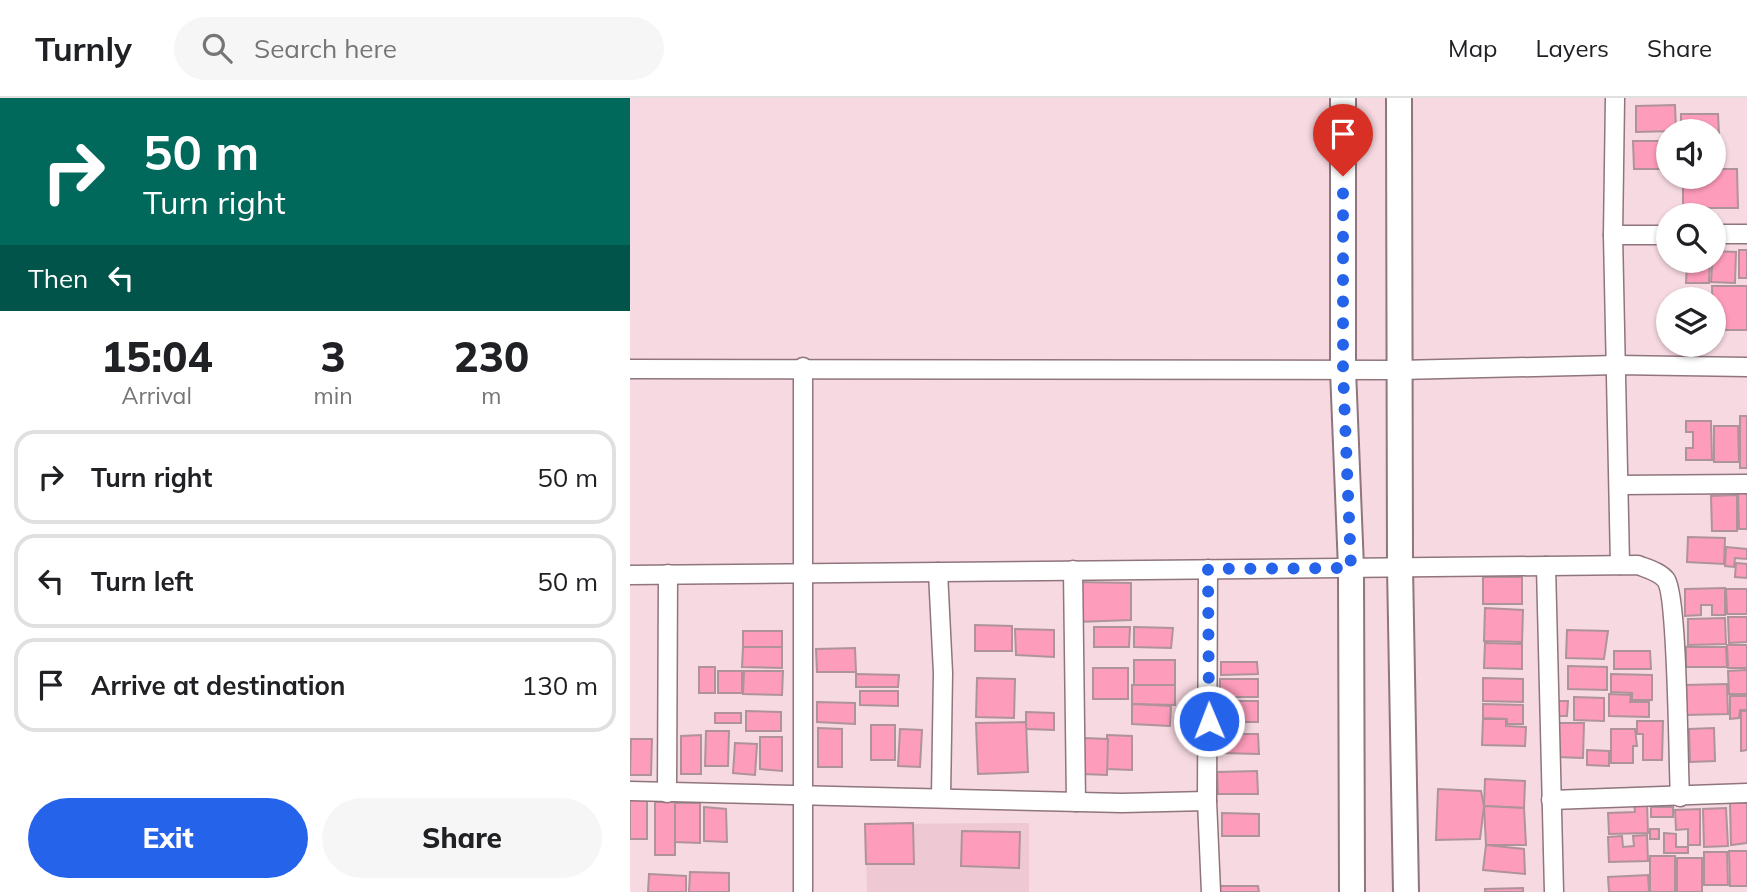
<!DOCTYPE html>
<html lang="en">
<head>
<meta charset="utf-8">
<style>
  :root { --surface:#fff; --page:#f6f6f6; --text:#202124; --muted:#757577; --line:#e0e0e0; --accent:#2563eb }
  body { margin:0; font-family:Mulish,sans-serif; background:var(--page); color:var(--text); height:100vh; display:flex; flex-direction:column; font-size:26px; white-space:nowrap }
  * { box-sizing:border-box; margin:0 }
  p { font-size:23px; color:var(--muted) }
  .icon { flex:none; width:38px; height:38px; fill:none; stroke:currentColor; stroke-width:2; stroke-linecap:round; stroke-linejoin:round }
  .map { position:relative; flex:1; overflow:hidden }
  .details { display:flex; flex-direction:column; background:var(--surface); width:630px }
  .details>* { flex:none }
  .guide { background:#00695c; color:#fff; overflow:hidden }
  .buttons { position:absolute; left:1026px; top:21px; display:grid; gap:14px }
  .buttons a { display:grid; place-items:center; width:70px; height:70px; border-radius:50%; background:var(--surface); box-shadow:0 2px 5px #0004; font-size:35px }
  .pin { position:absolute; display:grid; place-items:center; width:60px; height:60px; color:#fff; margin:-72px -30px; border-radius:50% 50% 50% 0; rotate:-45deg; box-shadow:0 0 7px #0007 }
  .pin .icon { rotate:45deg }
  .me { position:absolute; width:77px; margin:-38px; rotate:359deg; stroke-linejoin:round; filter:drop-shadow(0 0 5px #0008) }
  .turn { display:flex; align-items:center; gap:24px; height:147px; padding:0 28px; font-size:32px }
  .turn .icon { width:91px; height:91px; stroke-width:2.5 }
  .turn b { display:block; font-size:49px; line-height:60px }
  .then { display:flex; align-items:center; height:66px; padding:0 28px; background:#0003; gap:14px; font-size:26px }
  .eta { display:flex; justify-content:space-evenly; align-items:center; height:119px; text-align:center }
  .eta b { font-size:42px; font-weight:800; line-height:49px }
  .cta { display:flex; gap:14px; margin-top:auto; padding:14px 28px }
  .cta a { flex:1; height:80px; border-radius:42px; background:var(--accent); color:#fff; font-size:28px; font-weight:800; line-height:80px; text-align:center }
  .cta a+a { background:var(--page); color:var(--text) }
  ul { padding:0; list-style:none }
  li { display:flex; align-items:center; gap:21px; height:94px; margin:0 14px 10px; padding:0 14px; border:4px solid var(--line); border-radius:21px }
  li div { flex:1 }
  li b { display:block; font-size:26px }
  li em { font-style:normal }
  header { display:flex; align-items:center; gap:42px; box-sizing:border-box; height:98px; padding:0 35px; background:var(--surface); border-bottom:2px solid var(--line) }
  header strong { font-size:33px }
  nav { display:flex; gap:38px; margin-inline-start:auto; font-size:24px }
  .search { width:490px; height:63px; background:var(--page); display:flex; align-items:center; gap:18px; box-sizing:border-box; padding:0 24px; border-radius:38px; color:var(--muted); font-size:26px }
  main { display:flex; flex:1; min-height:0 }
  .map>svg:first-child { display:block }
</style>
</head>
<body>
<header>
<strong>Turnly</strong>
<div class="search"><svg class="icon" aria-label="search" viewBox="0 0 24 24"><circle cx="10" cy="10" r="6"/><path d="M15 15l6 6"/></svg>Search here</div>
<nav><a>Map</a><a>Layers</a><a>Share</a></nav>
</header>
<main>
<section class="details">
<div class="guide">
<div class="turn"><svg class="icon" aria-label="right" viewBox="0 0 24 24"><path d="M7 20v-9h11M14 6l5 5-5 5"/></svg><div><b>50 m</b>Turn right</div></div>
<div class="then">Then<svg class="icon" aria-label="left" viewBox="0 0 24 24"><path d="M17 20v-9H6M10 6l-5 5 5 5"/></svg></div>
</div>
<div class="eta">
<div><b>15:04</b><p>Arrival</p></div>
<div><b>3</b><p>min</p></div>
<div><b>230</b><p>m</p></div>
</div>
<ul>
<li><svg class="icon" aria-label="right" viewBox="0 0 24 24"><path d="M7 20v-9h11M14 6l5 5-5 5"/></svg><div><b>Turn right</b></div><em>50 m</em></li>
<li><svg class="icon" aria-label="left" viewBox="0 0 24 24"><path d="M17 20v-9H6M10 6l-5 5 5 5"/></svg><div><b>Turn left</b></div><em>50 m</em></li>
<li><svg class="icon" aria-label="arrive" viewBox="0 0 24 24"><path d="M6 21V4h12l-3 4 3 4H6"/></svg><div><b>Arrive at destination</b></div><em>130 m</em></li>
</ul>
<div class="cta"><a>Exit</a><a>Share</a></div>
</section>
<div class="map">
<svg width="1117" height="794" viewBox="0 0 1117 794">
  <rect width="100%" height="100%" fill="#f7d9e1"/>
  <path fill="#eec9d3" d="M399 725V794H237L235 726Z"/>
  <g fill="#fe9cbb" stroke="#af939b" stroke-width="2">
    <path d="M1045 7 1046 33 1006 34V8Z"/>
    <path d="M1051 16H1088L1089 36H1083V33H1051Z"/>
    <path d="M1003 43H1038V71H1004Z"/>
    <path d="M1083 71H1107L1108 110H1053V79H1083Z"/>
    <rect x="1109" y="152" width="8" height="28"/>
    <path d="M1083 153 1106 154 1105 185 1081 184Z"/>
    <path d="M1057 163H1080L1079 185H1056Z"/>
    <path d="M1082 188H1117V232H1083Z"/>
    <rect x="1110" y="318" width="7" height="52"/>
    <path d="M1056 323H1081L1082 362H1056V350H1063V334H1056Z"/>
    <path d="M1084 328H1108L1109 364H1084Z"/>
    <path d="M1108 394H1117V431H1109Z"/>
    <path d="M1107 397V433H1082L1081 398Z"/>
    <path d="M1058 439 1095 440 1094 466 1057 464Z"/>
    <path d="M1096 449 1117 451V461L1105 460 1104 469 1095 468Z"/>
    <path d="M1106 465 1117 466V480L1105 479Z"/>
    <rect x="853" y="479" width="39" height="27"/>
    <path d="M446 484 501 485V522L446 524Z"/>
    <path d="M1095 490V517H1082V507H1071V517L1055 518V491Z"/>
    <path d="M1096 491H1117V516H1097Z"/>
    <path d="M855 510 893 512 892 544 854 543Z"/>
    <path d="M1098 519H1117V544L1099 545Z"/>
    <path d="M1095 520 1096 546 1058 547V521Z"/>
    <path d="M345 527 382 528V553H345Z"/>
    <path d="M464 529H500L499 549H464Z"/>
    <path d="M504 529 543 530 541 550 504 549Z"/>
    <path d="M385 531 424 532V559L386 557Z"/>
    <path d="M937 532 978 533 974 561 936 560Z"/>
    <rect x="113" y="533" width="39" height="16"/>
    <path d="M855 545 892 546V571L854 570Z"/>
    <path d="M1097 547H1117V570H1098Z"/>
    <path d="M113 549H152V570L112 569Z"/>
    <path d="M1056 549H1096L1097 569H1056Z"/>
    <path d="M225 550 226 574H187L186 551Z"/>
    <path d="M984 553H1020L1021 571H984Z"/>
    <rect x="504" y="562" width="41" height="25"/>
    <path d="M591 564H627L628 576 591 577Z"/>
    <path d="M938 568 977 569V592L938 591Z"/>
    <rect x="69" y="569" width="16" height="26"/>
    <rect x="463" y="570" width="35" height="31"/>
    <path d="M1117 572V596H1099L1098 573Z"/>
    <rect x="88" y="573" width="24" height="22"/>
    <path d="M114 573H153L152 597 113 596Z"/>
    <path d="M226 576 269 577 268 589H226Z"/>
    <path d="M981 576 1022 577V602H1002V595L981 594Z"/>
    <path d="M347 580 385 581 384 620 346 619Z"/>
    <path d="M853 580 893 581V604L853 603Z"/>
    <rect x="590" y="581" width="38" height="18"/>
    <path d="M1097 586 1098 616 1055 617V587Z"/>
    <path d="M502 587H545V607L502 606Z"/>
    <path d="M230 593H268V608L230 607Z"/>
    <path d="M979 596 1001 597 1000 604H1019V619L979 618Z"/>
    <path d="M1100 598H1117V612H1110L1109 620 1100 621Z"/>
    <path d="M944 599 974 600V623L944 622Z"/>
    <rect x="588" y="603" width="40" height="21"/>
    <path d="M925 603H938L937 618H926Z"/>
    <path d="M187 604 225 605V626L187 624Z"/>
    <path d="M502 606 541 608 540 628 502 626Z"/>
    <path d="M853 606 893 607V626H877V621L853 620Z"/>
    <path d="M116 613 151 614V633H116Z"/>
    <path d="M1111 613H1117V652L1111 653Z"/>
    <path d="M396 614 424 615V632L396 631Z"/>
    <rect x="85" y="615" width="26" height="10"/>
    <path d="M853 621H876V628L896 629 895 648 852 647Z"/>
    <path d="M1007 623H1033L1032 662H1013V636H1007Z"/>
    <path d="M396 624 398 674 348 676 346 625Z"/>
    <path d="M927 625H954L953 660 927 659Z"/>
    <rect x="241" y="627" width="24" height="35"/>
    <path d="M188 630 212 631V669H188Z"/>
    <path d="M1084 630 1085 663 1060 664 1059 631Z"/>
    <path d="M270 631 292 632 290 669 268 668Z"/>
    <path d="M981 631H1005L1007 648H1003V665H981Z"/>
    <path d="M76 633H99L98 668H75Z"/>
    <path d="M591 636H628L629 656 591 655Z"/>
    <path d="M71 637V676H51V638Z"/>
    <path d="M477 637 502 638V672L477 671Z"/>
    <path d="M130 639H152V673L130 671Z"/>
    <path d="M454 640 478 641 477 677 453 676Z"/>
    <path d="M1 641H22L21 677H0Z"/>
    <path d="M105 645 127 646 125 677 103 675Z"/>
    <path d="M957 652 979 653V668L957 667Z"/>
    <path d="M627 673 628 696H588L587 674Z"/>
    <path d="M855 681 895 683 894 710 854 708Z"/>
    <path d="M808 691 851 693 854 708 850 741 806 742Z"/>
    <rect x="0" y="702" width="17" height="39"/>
    <rect x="25" y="704" width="20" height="53"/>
    <path d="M45 705H70V745L45 744Z"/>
    <path d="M1004 705H1017L1018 735 979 736 978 715 1005 714Z"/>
    <path d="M1100 705H1117V745L1101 747Z"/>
    <path d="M854 708 894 710 896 747H856Z"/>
    <path d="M74 709 96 711 97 744 74 743Z"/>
    <rect x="1021" y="709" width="22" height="10"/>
    <path d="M1096 710 1098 748 1074 749 1073 711Z"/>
    <path d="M1070 711V747H1058V731L1046 732 1045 712Z"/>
    <path d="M592 715 629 716V738H592Z"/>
    <path d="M283 725 284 766H236L235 726Z"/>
    <rect x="1020" y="731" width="9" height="10"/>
    <path d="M332 733 390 734 389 770 331 768Z"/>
    <path d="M1034 735 1046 736V749H1058V755H1034Z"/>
    <path d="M1017 737 1018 763 979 764 978 739 992 738 993 749 1004 748 1003 738Z"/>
    <path d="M856 747 894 751 895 776 853 772Z"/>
    <path d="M1099 753H1117V788H1100Z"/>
    <path d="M1074 754H1097L1098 787H1074Z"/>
    <rect x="1020" y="758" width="25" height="36"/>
    <rect x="1047" y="760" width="25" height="34"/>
    <path d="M60 774 99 775V794H59Z"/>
    <path d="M19 776 56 778V794H18Z"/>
    <path d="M1018 777 1019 794H979L978 779Z"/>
    <path d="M589 788H628L629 794H589Z"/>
    <path d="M893 790V794H855V791Z"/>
  </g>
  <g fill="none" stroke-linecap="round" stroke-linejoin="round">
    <defs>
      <g id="street">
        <path d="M985 0 983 137 990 467"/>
        <path d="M1083 136H1117"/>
        <path d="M983 137H1038"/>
        <path d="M0 271 769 272 987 267 1117 269"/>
        <path d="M989 387 1117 386"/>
        <path d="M916 468 924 794"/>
        <path d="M578 471 577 703 581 794"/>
        <path d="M443 472 446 704"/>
        <path d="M308 474 313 575 311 699"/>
        <path d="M0 477 1008 467C1018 471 1030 474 1036 482 1048 499 1048 667 1050 699"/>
        <path d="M0 693 492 705 577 703"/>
        <path d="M37 695 38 476"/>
        <path d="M921 702 1117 695"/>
        <path d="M173 794V269"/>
      </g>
      <g id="secondary">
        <path d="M713 0V272L721 470 722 794"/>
        <path d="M769 0 770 469 776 794"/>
      </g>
    </defs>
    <use href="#street" stroke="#8f757c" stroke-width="21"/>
    <use href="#secondary" stroke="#8f757c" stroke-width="28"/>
    <use href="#street" stroke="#fff" stroke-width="18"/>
    <use href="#secondary" stroke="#fff" stroke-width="24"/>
  </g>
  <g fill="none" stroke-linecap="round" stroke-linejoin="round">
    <path stroke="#2563eb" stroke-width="12" stroke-dasharray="0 21.6" d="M579 623 578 471 721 470 713 272V78"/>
  </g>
</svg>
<div class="buttons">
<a><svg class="icon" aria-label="sound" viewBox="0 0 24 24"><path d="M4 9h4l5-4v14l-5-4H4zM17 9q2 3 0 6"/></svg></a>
<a><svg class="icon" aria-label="search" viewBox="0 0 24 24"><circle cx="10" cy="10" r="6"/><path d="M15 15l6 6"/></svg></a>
<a><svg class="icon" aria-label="layers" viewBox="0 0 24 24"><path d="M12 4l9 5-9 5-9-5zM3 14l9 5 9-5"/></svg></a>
</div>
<div class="pin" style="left:713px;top:78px;background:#d93025"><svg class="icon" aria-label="arrive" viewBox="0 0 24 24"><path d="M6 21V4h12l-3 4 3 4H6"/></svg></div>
<svg class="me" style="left:579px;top:623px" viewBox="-20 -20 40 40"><circle r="17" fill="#2563eb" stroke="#fff" stroke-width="3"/><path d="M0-11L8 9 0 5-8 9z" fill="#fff"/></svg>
</div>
</main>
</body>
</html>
